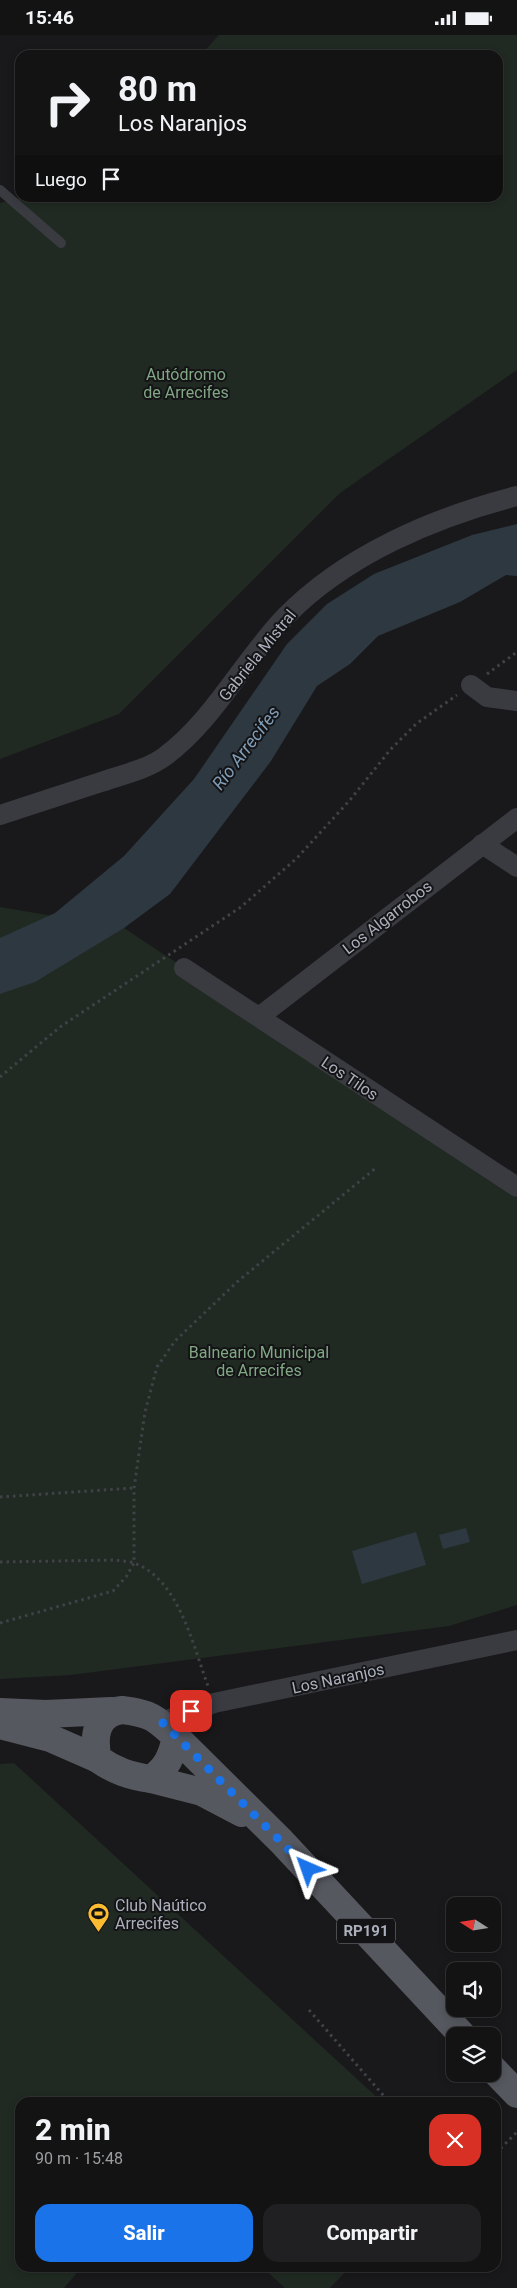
<!DOCTYPE html>
<html lang="es">
<head>
<meta charset="utf-8">
<style>
  :root { --surface:#131314; --page:#202022; --text:#f1f3f6; --muted:#9d9ea0; --line:#323234; --accent:#1a73e8 }
  body { margin:0; font-family:Roboto,sans-serif; background:var(--page); color:var(--text); height:100vh; display:flex; flex-direction:column; font-size:19px; white-space:nowrap }
  * { box-sizing:border-box; margin:0 }
  p { font-size:16px; color:var(--muted) }
  .icon { flex:none; width:28px; height:28px; fill:none; stroke:currentColor; stroke-width:2; stroke-linecap:round; stroke-linejoin:round }
  .map { position:relative; flex:1; overflow:hidden }
  .sheet { position:absolute; left:15px; top:2062px; width:486px; height:175px; display:flex; flex-direction:column; background:var(--surface); border-radius:15px; box-shadow:0 2px 8px #0003,0 0 0 1px var(--line) }
  .sheet>* { flex:none }
  .top-card { position:absolute; left:15px; top:15px; width:488px; height:152px; border-radius:15px; box-shadow:0 2px 8px #0003,0 0 0 1px var(--line); background:#131314; color:var(--text); overflow:hidden }
  .needle { width:32px; rotate:282deg }
  .tools { position:absolute; left:446px; top:1862px; display:grid; gap:10px }
  .tools a { display:grid; place-items:center; width:55px; height:55px; border-radius:10px; background:var(--surface); box-shadow:0 2px 8px #0003,0 0 0 1px var(--line); font-size:25px }
  .pin { position:absolute; display:grid; place-items:center; width:42px; height:42px; color:#fff; margin:-21px; border-radius:10px; box-shadow:0 2px 8px #0006 }
  .me { position:absolute; width:55px; margin:-28px; rotate:317deg; stroke-linejoin:round; filter:drop-shadow(0 0 4px #0008) }
  .turn { display:flex; align-items:center; gap:18px; height:105px; padding:0 20px; font-size:22px }
  .turn .icon { width:65px; height:65px; stroke-width:2.5 }
  .turn b { display:block; font-size:35px; line-height:42px }
  .then { display:flex; align-items:center; height:48px; padding:0 20px; background:#0003; gap:10px; font-size:19px }
  .round { display:grid; place-items:center; flex:none; width:52px; height:52px; border-radius:15px; background:var(--page) }
  .head { display:flex; align-items:center; justify-content:space-between; height:85px; padding:0 20px }
  h1 { font-size:30px; font-weight:800; line-height:38px }
  .primary-button { display:flex; gap:10px; margin-top:auto; padding:10px 20px }
  .primary-button a { flex:1; height:58px; border-radius:15px; background:var(--accent); color:#fff; font-size:20px; font-weight:800; line-height:58px; text-align:center }
  .primary-button a+a { background:var(--page); color:var(--text) }
  .status { display:flex; justify-content:space-between; align-items:center; height:35px; padding:0 25px; background:var(--surface); direction:ltr }
  .status svg { height:14px; fill:currentColor }
  .map>svg:first-child { display:block }
</style>
</head>
<body>
<div class="status"><b>15:46</b><svg viewBox="0 0 49 12"><path d="M0 12V9h3v3zM5 12V6h3v6zM10 12V3h3v9zM15 12V0h3v12zM26 1h20v11H26zM47 4h2v5h-2z"/></svg></div>
<div class="map">
<svg width="517" height="2253" viewBox="0 0 517 2253">
  <rect width="100%" height="100%" fill="#19191b"/>
  <g fill="#202a22">
    <path d="M219 0H517V335L340 458 119 679 0 724V168L24 162H498V20H201Z"/>
    <path d="M0 872 124 893 402 1077 517 1163V1570L449 1591 71 1640 0 1644Z"/>
    <path d="M14 1728 382 2067 20 2068V2232L81 2233 64 2253H0V1729Z"/>
    <path d="M263 2233H349L330 2253H285Z"/>
  </g>
  <g fill="#2e3840">
    <path d="M517 489V541L506 540 460 567 378 601 350 629 317 651 271 726 170 859 124 893 35 947 0 959V903L55 878 124 821 194 744 287 609 327 569 374 539 472 500Z"/>
    <path d="M466 1493 470 1507 443 1514 439 1500Z"/>
    <path d="M416 1497 426 1530 362 1549 352 1516Z"/>
  </g>
  <g fill="none" stroke-linecap="round" stroke-linejoin="round">
    <g stroke="#404248" stroke-width="3" stroke-dasharray="2.5 4" stroke-linecap="butt">
      <path d="M487 639 517 617"/>
      <path d="M0 1042 60 992 241 872 297 823 350 765 390 715 416 689 457 660"/>
      <path d="M0 1462 134 1453"/>
      <path d="M0 1527 115 1525C121 1526 129 1526 134 1528 179 1544 193 1611 208 1651"/>
      <path d="M0 1588 113 1556 126 1542 134 1528V1453L145 1377 157 1332 175 1306 237 1247 377 1132"/>
      <path d="M309 1975 390 2068"/>
      <path d="M496 2118 517 2097"/>
    </g>
    <path stroke="#3a3b41" stroke-width="10" d="M0 155 61 208"/>
    <g stroke="#3a3b41" stroke-width="20">
      <path d="M471 650 487 662 517 666"/>
      <path d="M0 780C34 769 67 758 101 747 121 740 146 735 164 722 214 685 242 627 285 582 345 520 435 482 517 461"/>
      <path d="M482 809 517 832"/>
      <path d="M184 933 517 1152"/>
      <path d="M259 982 517 783"/>
      <path d="M162 1687 214 1668 517 1605"/>
    </g>
    <g stroke="#565860" stroke-width="28">
      <path d="M122 1675C150 1678 156 1683 176 1702 172 1721 167 1733 151 1744 130 1741 115 1736 98 1724 93 1703 95 1678 122 1675Z"/>
      <path d="M0 1677 46 1679 111 1676"/>
      <path d="M0 1690 50 1703 98 1724"/>
      <path d="M176 1702 281 1806 463 2001"/>
      <path d="M151 1744 202 1757 242 1778"/>
      <path d="M492 2033 517 2059"/>
    </g>
  </g>
  <g fill="none" stroke-linecap="round" stroke-linejoin="round">
    <path stroke="#1a73e8" stroke-width="9" stroke-dasharray="0 16.2" d="M191 1676 162 1687 308 1834"/>
  </g>
  <defs>
    <symbol id="stadium-pin" viewBox="-11 -11 22 30"><path d="M0 17L-7.5 6A9.5 9.5 0 1 1 7.5 6Z" fill="#fcbc31" stroke="#141416"/><path d="M0-5a6.5 5 0 1 0 0 10a6.5 5 0 1 0 0-10ZM-3.5-1.8h7v3.6h-7Z" fill="#111"/></symbol>
  </defs>
  <g fill-rule="evenodd">
    <use href="#stadium-pin" x="86" y="1866" width="25" height="34"/>
  </g>
  <g text-anchor="middle" stroke-width="4" stroke-linejoin="round" paint-order="stroke">
    <rect fill="#141416" stroke="#7e818a" stroke-width="1" x="337" y="1883.5" width="58" height="25" rx="4"/>
    <g font-size="15" font-weight="bold" fill="#abb0bc">
      <text x="366" y="1901">RP191</text>
    </g>
    <g font-size="16" fill="#81a784" stroke="#141416">
      <text x="186" y="345">Autódromo<tspan x="186" dy="18">de Arrecifes</tspan></text>
      <text x="259" y="1323">Balneario Municipal<tspan x="259" dy="18">de Arrecifes</tspan></text>
    </g>
    <g font-size="16" fill="#abb0bc" stroke="#141416">
      <text transform="translate(257 620) rotate(-51)" y="6">Gabriela Mistral</text>
      <text transform="translate(387 882) rotate(-38)" y="6">Los Algarrobos</text>
      <text transform="translate(350 1043) rotate(34)" y="6">Los Tilos</text>
      <text transform="translate(338 1643) rotate(-12)" y="6">Los Naranjos</text>
    </g>
    <g font-size="16" fill="#abb0bc" stroke="#141416" text-anchor="start">
      <text x="115" y="1876">Club Naútico<tspan x="115" dy="18">Arrecifes</tspan></text>
    </g>
    <g font-size="18" font-style="italic" fill="#809db8" stroke="#141416">
      <text transform="translate(246 713) rotate(-53)" y="6">Río Arrecifes</text>
    </g>
  </g>
</svg>
<div class="tools">
<a><svg class="needle" viewBox="-14 -14 28 28"><path d="M0-13l5 13h-10z" fill="#e53935"/><path d="M0 13l5-13h-10z" fill="#9d9ea0"/></svg></a>
<a><svg class="icon" aria-label="sound" viewBox="0 0 24 24"><path d="M4 9h4l5-4v14l-5-4H4zM17 9q2 3 0 6"/></svg></a>
<a><svg class="icon" aria-label="layers" viewBox="0 0 24 24"><path d="M12 4l9 5-9 5-9-5zM3 14l9 5 9-5"/></svg></a>
</div>
<div class="pin" style="left:191px;top:1676px;background:#d93025"><svg class="icon" aria-label="arrive" viewBox="0 0 24 24"><path d="M6 21V4h12l-3 4 3 4H6"/></svg></div>
<svg class="me" style="left:308px;top:1834px" viewBox="-20 -20 40 40"><path d="M0-17L14 15 0 8-14 15z" fill="#1a73e8" stroke="#fff" stroke-width="4"/></svg>
<div class="top-card">
<div class="turn"><svg class="icon" aria-label="right" viewBox="0 0 24 24"><path d="M7 20v-9h11M14 6l5 5-5 5"/></svg><div><b>80 m</b>Los Naranjos</div></div>
<div class="then">Luego<svg class="icon" aria-label="arrive" viewBox="0 0 24 24"><path d="M6 21V4h12l-3 4 3 4H6"/></svg></div>
</div>
<section class="sheet">
<div class="head"><div><h1>2 min</h1><p>90 m · 15:48</p></div><a class="round" style="background:#d93025;color:#fff"><svg class="icon" aria-label="close" viewBox="0 0 24 24"><path d="M6 6l12 12M18 6L6 18"/></svg></a></div>
<div class="primary-button"><a>Salir</a><a>Compartir</a></div>
</section>
</div>
</body>
</html>
